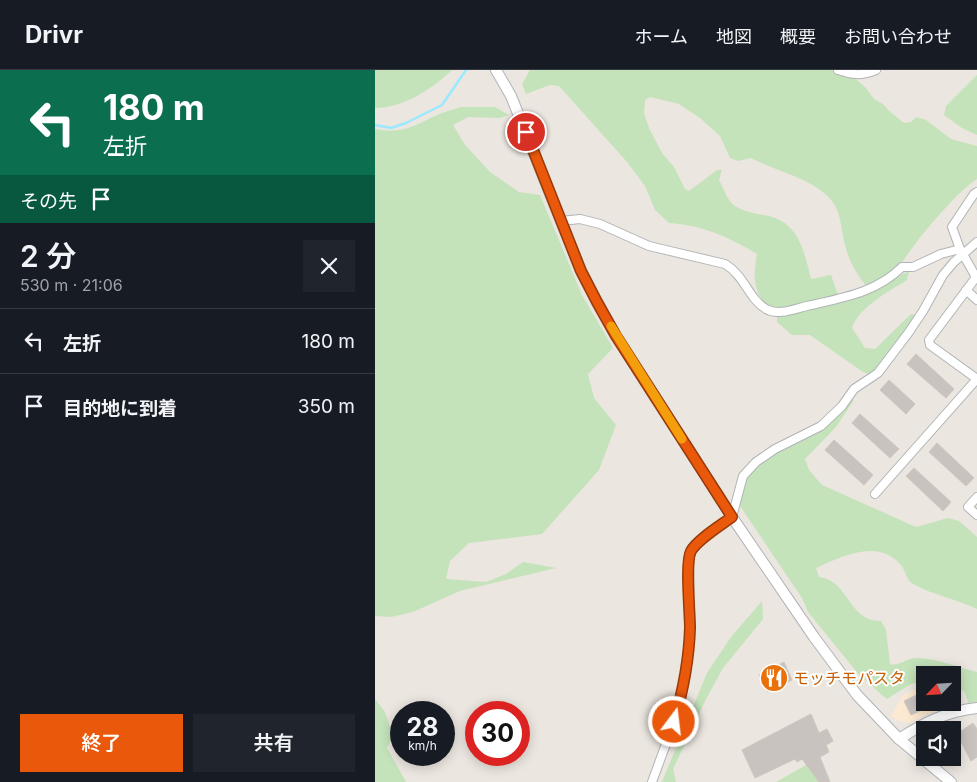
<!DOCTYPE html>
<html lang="ja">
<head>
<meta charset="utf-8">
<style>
  :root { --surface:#171b24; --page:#20242c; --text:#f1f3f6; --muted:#9ea1a6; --line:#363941; --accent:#ea580c }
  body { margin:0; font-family:Inter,"Noto Sans JP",sans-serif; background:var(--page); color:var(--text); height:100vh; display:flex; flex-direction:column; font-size:19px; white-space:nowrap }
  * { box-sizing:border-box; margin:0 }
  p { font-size:16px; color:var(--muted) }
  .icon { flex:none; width:28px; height:28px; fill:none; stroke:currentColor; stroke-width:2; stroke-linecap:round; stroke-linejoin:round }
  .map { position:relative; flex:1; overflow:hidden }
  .side { display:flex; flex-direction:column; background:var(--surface); width:375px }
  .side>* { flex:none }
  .top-card { background:#0b6e4f; color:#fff; overflow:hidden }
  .needle { width:32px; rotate:245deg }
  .fabs { position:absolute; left:541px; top:596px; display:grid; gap:10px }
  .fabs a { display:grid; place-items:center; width:45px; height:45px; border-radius:0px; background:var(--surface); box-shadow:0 2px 12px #0003; font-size:25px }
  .speed { position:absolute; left:15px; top:631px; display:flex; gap:10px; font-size:25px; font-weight:700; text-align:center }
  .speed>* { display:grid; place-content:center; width:65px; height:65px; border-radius:50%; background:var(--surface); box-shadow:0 2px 12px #0003; line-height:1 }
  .speed small { font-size:12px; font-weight:400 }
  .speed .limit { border:8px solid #d22; background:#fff; color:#111 }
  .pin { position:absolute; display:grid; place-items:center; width:42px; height:42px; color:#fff; margin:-21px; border:2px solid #fff; border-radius:50%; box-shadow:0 1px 5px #0007 }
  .me { position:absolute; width:55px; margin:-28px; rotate:15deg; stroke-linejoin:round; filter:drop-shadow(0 0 4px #0008) }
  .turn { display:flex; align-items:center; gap:18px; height:105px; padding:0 20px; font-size:22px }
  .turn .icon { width:65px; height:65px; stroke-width:2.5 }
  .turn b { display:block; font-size:35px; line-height:42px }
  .then { display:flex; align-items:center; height:48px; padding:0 20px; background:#0003; gap:10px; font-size:19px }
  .round { display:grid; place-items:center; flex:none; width:52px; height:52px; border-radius:0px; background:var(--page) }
  .headline { display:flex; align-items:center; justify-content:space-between; height:85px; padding:0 20px }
  h1 { font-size:30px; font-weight:600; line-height:38px }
  .primary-button { display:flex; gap:10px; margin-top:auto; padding:10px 20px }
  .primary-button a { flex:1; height:58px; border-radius:0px; background:var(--accent); color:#fff; font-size:20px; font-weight:600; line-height:58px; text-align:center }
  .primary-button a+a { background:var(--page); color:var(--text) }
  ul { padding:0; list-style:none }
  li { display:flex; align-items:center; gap:15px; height:65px; padding:0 20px; border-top:1px solid var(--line) }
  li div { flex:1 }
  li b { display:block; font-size:19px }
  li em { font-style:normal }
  header { display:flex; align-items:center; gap:30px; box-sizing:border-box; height:70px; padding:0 25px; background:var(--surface); border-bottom:1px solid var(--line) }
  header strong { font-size:24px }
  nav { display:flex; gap:28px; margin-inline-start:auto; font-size:18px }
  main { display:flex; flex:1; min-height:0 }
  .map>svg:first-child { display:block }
</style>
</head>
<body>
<header>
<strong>Drivr</strong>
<nav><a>ホーム</a><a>地図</a><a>概要</a><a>お問い合わせ</a></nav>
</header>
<main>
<section class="side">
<div class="top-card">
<div class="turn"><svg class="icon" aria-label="left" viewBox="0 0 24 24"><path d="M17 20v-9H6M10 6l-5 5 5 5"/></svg><div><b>180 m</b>左折</div></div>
<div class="then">その先<svg class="icon" aria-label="arrive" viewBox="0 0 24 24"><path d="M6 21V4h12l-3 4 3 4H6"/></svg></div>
</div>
<div class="headline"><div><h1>2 分</h1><p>530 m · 21:06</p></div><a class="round"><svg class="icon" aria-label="close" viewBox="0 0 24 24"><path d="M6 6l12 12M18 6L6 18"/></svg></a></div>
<ul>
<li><svg class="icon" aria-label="left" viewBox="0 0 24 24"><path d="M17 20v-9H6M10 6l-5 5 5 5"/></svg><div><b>左折</b></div><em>180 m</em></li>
<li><svg class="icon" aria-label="arrive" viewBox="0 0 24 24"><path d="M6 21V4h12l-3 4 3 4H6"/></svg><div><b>目的地に到着</b></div><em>350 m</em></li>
</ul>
<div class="primary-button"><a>終了</a><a>共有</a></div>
</section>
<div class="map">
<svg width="602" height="712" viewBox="0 0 602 712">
  <rect width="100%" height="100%" fill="#ebe6df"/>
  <path fill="#fde9d2" d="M546 617 550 618V632H578V627L580 635 555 643 534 653 524 651 516 646 528 625Z"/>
  <g fill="#c4e3ba">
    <path d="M0 0H77C57 19 28 38 0 38Z"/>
    <path d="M155 0H482H479L477 6 491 18 499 29 508 34 514 41 529 53 536 52 541 47 551 50 576 69 602 76V109C584 120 554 156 540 174 531 185 525 199 512 206 506 210 498 213 491 216 481 203 474 191 470 175 466 161 467 147 459 134 444 110 400 101 376 88L363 91 355 88 345 66 325 48 304 34 275 27 270 30 269 43 274 58 287 83 299 97 310 119 314 121 342 100H347L344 110C349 118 352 131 360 136 369 142 383 144 394 146 425 154 429 182 436 209L456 205 462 222 469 232 483 227 534 201 532 210C514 221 483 238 477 258L490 278 500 279 536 244 542 245 497 305 488 302 435 265H417L402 252V238H392C378 219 378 207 382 184 354 167 327 155 294 153L280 140 270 116 252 92 184 16 175 15 151 24 147 14Z"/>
    <path d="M602 5V65L587 58 569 45 571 36Z"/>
    <path d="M86 37H120L134 45 125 48 93 47 78 55 90 75 115 102 144 122 165 125 207 225 238 278 213 304 219 328 241 355 224 400 167 464 94 473 75 491 71 509 111 512 131 504 148 492 181 498 85 521 38 542 16 547 0 546V59C28 64 36 57 60 46 68 42 77 40 86 37Z"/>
    <path d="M477 329 479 330 461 357 430 389 434 400 447 415 541 457 573 448 584 451 602 467V539C581 529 558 525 538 514 531 510 531 501 526 495 503 468 467 486 441 498L444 507C474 510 473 552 506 551L511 560 515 594C524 597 531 588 541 588 561 588 582 597 602 602V632L593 633 590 622 578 615V605H550V611L536 614 512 629C502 622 495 612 485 606L433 542 427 528 365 436C367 425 369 413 375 403 384 387 421 375 437 365 453 356 465 343 477 329Z"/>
    <path d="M387 531 388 549 348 598 331 629 298 699 301 712H287L332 603 356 567Z"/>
    <path d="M0 629 10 642 18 666 12 678 31 712H0Z"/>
    <path d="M431 695 444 712H401Z"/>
  </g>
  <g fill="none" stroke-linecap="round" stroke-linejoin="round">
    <path stroke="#9be9fe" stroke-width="2.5" d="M0 55 16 58 31 53 67 35 91 0"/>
  </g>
  <g fill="#c8c3be" stroke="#d0c6bd">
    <path d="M541 284 579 319 571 328 532 294Z"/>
    <path d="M514 310 540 334 531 344 505 320Z"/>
    <path d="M485 344 524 379 515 388 477 353Z"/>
    <path d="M459 370 498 405 489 415 450 380Z"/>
    <path d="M562 373 599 408 591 416 554 382Z"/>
    <path d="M539 398 576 432 568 441 531 406Z"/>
    <path d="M409 592 417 610 393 622 384 605Z"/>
    <path d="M550 621V632L553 637 536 645 529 631Z"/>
    <path d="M436 644 444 663 452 659 458 671 451 675 454 682 445 687 455 712H444L427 689 422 692 420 689 380 708 367 680Z"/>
    <path d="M598 653 602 659V687L596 691 582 664Z"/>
    <path d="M578 676 586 686 578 694Z"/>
  </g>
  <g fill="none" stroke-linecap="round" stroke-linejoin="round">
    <defs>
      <g id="minor">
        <path d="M463 0C478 5 486 6 501 0"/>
        <path d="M186 151 205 149 225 154 274 176 350 194C370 206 373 228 391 239 403 246 419 239 432 236 466 228 501 223 527 197H538L566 184 585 179 601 207"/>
        <path d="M585 179 577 157 599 124 602 122"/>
        <path d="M602 206 554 270 555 275 602 309"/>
        <path d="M591 220 602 230"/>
        <path d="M500 424 602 309"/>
        <path d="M602 427 593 437 602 445"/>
        <path d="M277 712 299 652 310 610 315 558 314 494 316 482 323 473 357 447 368 406 381 392 400 379 446 356 467 336 479 319 503 303 534 262 548 241 568 205 579 192 602 172"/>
      </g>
      <g id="tertiary">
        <path d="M121 0 136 26 206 201 222 232 241 266 357 447 439 567 482 625 524 669 576 712"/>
        <path d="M524 669C549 653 572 641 602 638"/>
      </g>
    </defs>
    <use href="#minor" stroke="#b0b4b7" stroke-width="10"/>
    <use href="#tertiary" stroke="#b0b4b7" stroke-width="12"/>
    <use href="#minor" stroke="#fff" stroke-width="8"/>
    <use href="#tertiary" stroke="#fff" stroke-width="10"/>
  </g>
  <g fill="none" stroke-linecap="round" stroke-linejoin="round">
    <defs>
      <path id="route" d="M151 62 206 201 222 232 241 266 357 447C346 455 322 470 316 481 310 492 315 542 315 558 314 590 308 621 299 652"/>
    </defs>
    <use href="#route" stroke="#983908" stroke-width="12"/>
    <use href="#route" stroke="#ea580c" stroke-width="9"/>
    <path stroke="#f59e0b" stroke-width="9" d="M236 256 307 369"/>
  </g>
  <defs>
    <symbol id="restaurant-disc" viewBox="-11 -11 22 22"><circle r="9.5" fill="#e8710a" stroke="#fff"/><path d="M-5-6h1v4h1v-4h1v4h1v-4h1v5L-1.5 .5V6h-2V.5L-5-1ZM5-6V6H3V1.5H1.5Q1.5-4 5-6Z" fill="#fff"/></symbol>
  </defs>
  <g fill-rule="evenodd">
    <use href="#restaurant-disc" x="383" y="592" width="32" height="32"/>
  </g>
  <g text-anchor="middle" stroke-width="4" stroke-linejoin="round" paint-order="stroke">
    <g font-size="16" fill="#c56008" stroke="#fff" text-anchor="start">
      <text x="418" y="614">モッチモパスタ</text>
    </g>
  </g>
</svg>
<div class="fabs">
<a><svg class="needle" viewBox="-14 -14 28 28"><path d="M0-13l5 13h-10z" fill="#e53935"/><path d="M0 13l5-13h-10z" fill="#9ea1a6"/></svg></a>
<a><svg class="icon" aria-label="sound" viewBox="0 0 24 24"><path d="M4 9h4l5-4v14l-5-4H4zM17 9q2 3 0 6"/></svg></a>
</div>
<div class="speed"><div>28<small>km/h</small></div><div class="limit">30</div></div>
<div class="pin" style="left:151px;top:62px;background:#d93025"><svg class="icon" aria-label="arrive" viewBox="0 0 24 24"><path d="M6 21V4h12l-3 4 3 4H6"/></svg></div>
<svg class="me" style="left:299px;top:652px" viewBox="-20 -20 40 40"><circle r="17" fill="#ea580c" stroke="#fff" stroke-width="3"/><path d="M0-11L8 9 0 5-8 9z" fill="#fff"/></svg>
</div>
</main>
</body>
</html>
